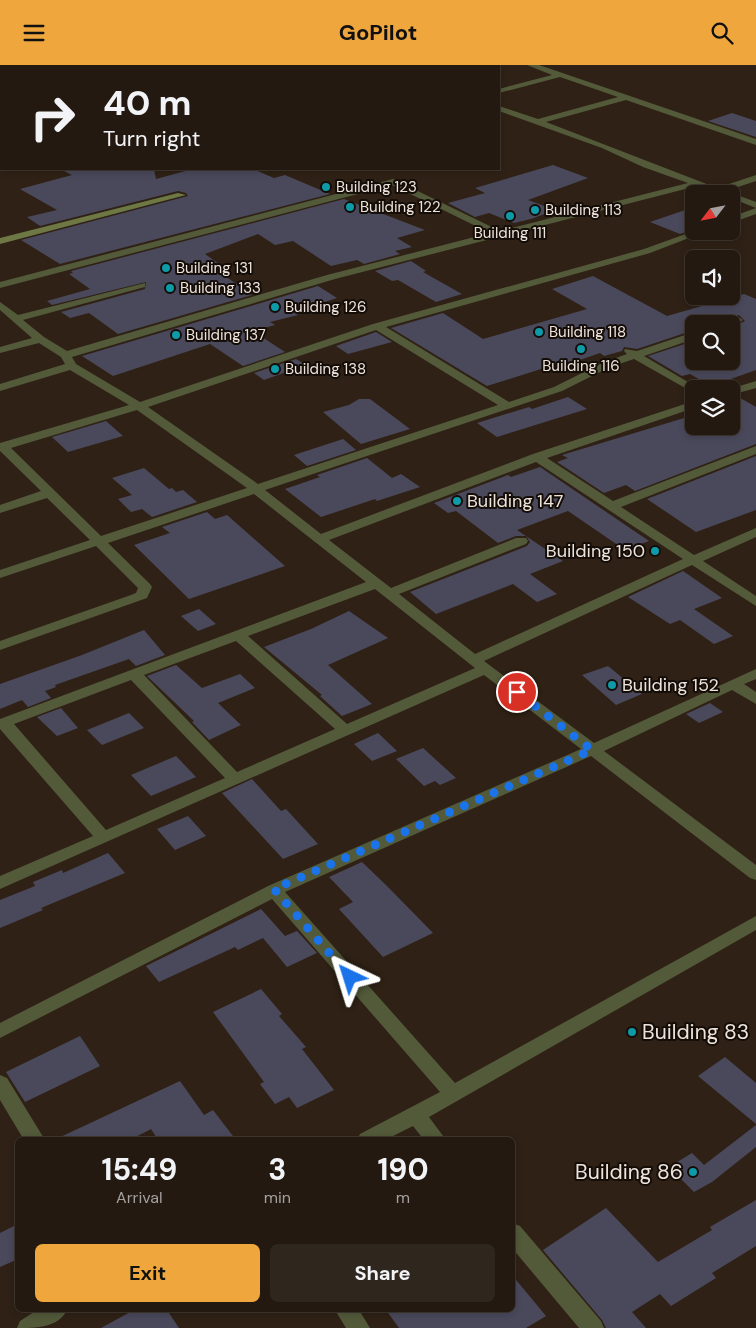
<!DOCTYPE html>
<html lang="en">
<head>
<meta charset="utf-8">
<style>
  :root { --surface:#231910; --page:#2f261e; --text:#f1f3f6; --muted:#a3a09f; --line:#403830; --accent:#efa73d }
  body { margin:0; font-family:"DM Sans",sans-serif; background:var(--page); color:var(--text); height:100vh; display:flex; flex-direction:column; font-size:19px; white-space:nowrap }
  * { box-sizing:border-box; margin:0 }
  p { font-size:16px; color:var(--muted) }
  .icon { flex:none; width:28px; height:28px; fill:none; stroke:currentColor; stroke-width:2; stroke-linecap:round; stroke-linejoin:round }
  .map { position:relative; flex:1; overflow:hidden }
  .details { position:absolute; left:15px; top:1072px; width:500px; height:175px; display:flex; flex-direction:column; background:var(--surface); border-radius:8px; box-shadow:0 2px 8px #0003,0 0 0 1px var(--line) }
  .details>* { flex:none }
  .banner { position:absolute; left:0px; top:0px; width:500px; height:105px; box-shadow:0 2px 8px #0003,0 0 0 1px var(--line); background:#231910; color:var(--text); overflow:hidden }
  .needle { width:32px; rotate:238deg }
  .tools { position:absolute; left:685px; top:120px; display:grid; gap:10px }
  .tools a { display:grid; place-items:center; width:55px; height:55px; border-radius:8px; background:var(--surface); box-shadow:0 2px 8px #0003,0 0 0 1px var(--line); font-size:25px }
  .pin { position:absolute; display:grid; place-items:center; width:42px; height:42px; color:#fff; margin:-21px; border:2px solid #fff; border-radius:50%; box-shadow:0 1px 5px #0007 }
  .me { position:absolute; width:55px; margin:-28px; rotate:319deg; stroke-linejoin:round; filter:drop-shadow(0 0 4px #0008) }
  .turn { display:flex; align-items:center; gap:18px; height:105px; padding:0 20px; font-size:22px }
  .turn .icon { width:65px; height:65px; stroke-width:2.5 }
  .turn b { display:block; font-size:35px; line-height:42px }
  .eta { display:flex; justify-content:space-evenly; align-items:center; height:85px; text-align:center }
  .eta b { font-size:30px; font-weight:700; line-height:35px }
  .button { display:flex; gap:10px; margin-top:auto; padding:10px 20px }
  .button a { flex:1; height:58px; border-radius:8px; background:var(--accent); color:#111; font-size:20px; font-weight:700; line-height:58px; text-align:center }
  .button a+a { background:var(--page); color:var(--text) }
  header { display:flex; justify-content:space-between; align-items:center; height:65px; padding:0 20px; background:var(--accent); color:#111; font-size:22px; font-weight:700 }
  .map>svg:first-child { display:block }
</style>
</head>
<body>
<header><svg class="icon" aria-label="menu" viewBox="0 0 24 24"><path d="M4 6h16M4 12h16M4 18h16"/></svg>GoPilot<svg class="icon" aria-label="search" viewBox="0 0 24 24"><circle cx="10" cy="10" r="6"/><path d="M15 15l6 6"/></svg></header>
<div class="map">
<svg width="756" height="1263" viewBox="0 0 756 1263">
  <rect width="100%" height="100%" fill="#2f2115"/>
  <g fill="#4a495c">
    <path d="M732 48 756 56V72L708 56Z"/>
    <path d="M553 100 588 113 528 135 555 145 531 154 514 158 489 148 475 152 448 138 485 128 475 123Z"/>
    <path d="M60 104H154L156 114 193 104H253L274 113 285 110 330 129 60 199 21 175 188 131 186 128 178 126 40 161 27 152 57 145 20 124 72 110Z"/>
    <path d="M344 134 425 165 397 173 412 182 395 186 400 189 364 199 357 195 331 201 293 176 275 180 258 169 205 189 226 204 218 206 252 230 118 269 89 248 70 253 61 247 145 224 146 217 52 240 47 236 90 224 69 209 73 208 71 206Z"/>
    <path d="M694 142V164L680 169 650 157Z"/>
    <path d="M411 196 426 206 423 207 462 229 436 237 398 215 392 216 375 206Z"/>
    <path d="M593 211 667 251 744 229 756 234V305L711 321 690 309 682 311 648 291 694 276V304L718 296H731V263L745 256 739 250 731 253V250L694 259V265L637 284 624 282 622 286 604 291 600 288 545 307 541 304 487 321 391 263 443 248 483 274 587 244 552 224Z"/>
    <path d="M318 221 337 233 294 247 298 250 270 257 275 260 253 266 285 287 243 301 210 279 113 311 82 291Z"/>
    <path d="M376 267 392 277 348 289 336 281Z"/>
    <path d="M296 294 306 300 264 315 254 308Z"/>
    <path d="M568 332 587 344 497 372 477 358 529 342 532 344Z"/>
    <path d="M359 334H370L410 364 361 379 323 347 349 340Z"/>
    <path d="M742 334 756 342V379L635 426 626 420 604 428 557 397 568 393 562 390 694 350V361H731V338Z"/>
    <path d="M106 356 123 371 68 387 52 372Z"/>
    <path d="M343 374 356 385 307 401 294 390Z"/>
    <path d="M756 391V445L696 467 647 434Z"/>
    <path d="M367 393 392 413 401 409 420 422 377 436 375 434 321 452 285 424 320 412 317 410Z"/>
    <path d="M540 402 649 476 625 485 568 446 517 465 563 496 530 509 557 529 537 537 513 519 436 549 410 527 527 481 530 477 526 471H516L498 478 456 446 448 448 434 438 508 410 511 412Z"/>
    <path d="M144 403 169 424 172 423 176 427 183 425 197 437 152 452 142 444 131 447 118 434 132 430 112 413Z"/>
    <path d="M207 447 215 454 227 450 285 501 189 534 134 480 170 468 162 462Z"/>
    <path d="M683 506 722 533 694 544 733 571 714 579 680 555 670 559 628 532Z"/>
    <path d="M199 544 216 559 198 566 181 551Z"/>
    <path d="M349 546 388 573 328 600 372 639 342 651 320 631 322 630 264 582 311 564Z"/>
    <path d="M144 565 165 590 136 601 129 594 55 620 56 622 45 626 51 633 28 642 22 635 0 644V619L82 590Z"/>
    <path d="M176 600 202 623 240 609 255 623 218 638 241 660 209 675 192 657 194 656 147 611Z"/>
    <path d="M608 601 642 629 616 640 582 610Z"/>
    <path d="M710 638 723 647 699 658 686 649Z"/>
    <path d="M61 643 78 663 57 671 37 652Z"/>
    <path d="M129 648 144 663 102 680 87 665Z"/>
    <path d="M378 668 397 686 372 696 354 679Z"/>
    <path d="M423 683 456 713 440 720 435 716 424 721 396 694Z"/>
    <path d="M176 691 196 712 151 731 131 710Z"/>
    <path d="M252 714 281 746 286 744 318 779 283 794 222 728Z"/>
    <path d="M188 751 206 771 175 785 157 764Z"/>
    <path d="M108 788 125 808 41 843 43 845 0 863V835L35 821 33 817 62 805 63 808Z"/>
    <path d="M362 797 387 821 433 868 383 892 339 844 353 837 329 812Z"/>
    <path d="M261 844 285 871 297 866 317 888 287 902 263 873 238 885 235 882 159 917 146 901Z"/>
    <path d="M261 924 282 949 279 951 306 982 302 984 334 1025 297 1043 289 1032 275 1039 260 1019 264 1017 213 947Z"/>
    <path d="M80 971 100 1001 25 1037 6 1007Z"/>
    <path d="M725 992 756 1018V1059L698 1011Z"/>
    <path d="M180 1016 204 1050 213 1045 236 1075H158L151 1064 130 1075H54Z"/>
    <path d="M756 1060V1082L712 1117 694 1127 669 1102 692 1088 704 1100Z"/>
    <path d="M756 1135V1181L712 1208 716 1213 671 1241 660 1229 632 1247 646 1263H606L602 1255 543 1185 606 1143 658 1197 712 1165 710 1162Z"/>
    <path d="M18 1159V1194L0 1202V1168Z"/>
    <path d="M512 1210 546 1251 526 1263H399L386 1245H512Z"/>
    <path d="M134 1245H167L179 1263H101Z"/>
  </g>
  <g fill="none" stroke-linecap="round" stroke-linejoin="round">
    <g fill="#535a3a" fill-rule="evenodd">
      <path d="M382 0H392L393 1H383Z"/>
      <path d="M527 0H539L756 74V80L626 35 546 57 717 123 756 110V116L726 126 756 137V143L731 133V129H718L697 121 335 214 72 292 76 299 140 337 373 259 644 184 694 166H707L650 188 386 262 509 337 554 322 602 298 627 289 624 286 625 284 637 286 694 267V274L644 291 698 323 694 324V328L634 294 610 302 562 326 265 425 321 469 533 389 694 336V343L547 393 613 436 756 381V389L621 442 694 490 756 463V472L703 496 756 531V541L692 500 484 596 594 678 756 604V614L744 619 756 627V639L732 625 604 686 756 800V815L750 813 591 691 285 827 455 1018 756 851V865L429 1052 446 1075H424L413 1061 385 1075H357L360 1069 440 1027 272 834 0 973V958L268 821 581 684 484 610 0 824V811L93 771 0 664V654L366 517 254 429 108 478 150 519 152 522 147 533 0 585V576L131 530 136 528 138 523 96 481 0 513V505L90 475 47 433 0 448V440L41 426 0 386V378L129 340 70 305 0 326V319L65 299 61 292 39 278 0 288V282L32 273 0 245V237L18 250 145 218V222L23 255 44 272 67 286 327 210 490 168 392 120 0 223V217L393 114 500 166 688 118 643 102 602 83 499 46V41L538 54 618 32 560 12 499 28V24L552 10ZM376 265 498 340 258 419 148 342ZM137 345 247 423 101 471 11 383ZM536 397 683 494 475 589 399 529 526 479 528 476 526 473H516L391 523 329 475ZM375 524 475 603 347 659 248 571ZM236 576 335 664 237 707 144 610ZM131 615 225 713 106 765 14 659Z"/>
      <path d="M756 143V149L731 158V152Z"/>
      <path d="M738 252 743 255 731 261V259H722Z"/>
      <path d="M756 316V323L731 330 730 324Z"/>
      <path d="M0 1010 7 1013 45 1075H24L0 1035Z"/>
      <path d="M512 1158 520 1161 601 1256 604 1263H579L512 1183Z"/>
      <path d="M37 1245H67C58 1263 36 1263 17 1263L20 1256Z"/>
      <path d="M335 1245H359L370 1263H346Z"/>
    </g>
    <path fill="#6d7844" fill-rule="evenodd" d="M178 128 186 130 0 179V173Z"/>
  </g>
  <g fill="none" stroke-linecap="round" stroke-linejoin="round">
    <path stroke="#1a73e8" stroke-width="9" stroke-dasharray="0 16.2" d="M350 912 274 824 592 685 517 627"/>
  </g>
  <g fill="#0f9aa8" stroke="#130c07" stroke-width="2">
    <circle cx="326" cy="122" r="5"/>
    <circle cx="350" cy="142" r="5"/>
    <circle cx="535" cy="145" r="5"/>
    <circle cx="510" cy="151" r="5"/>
    <circle cx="166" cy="203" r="5"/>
    <circle cx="170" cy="223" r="5"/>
    <circle cx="275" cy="242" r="5"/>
    <circle cx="539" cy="267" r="5"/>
    <circle cx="176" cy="270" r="5"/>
    <circle cx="581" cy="284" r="5"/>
    <circle cx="275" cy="304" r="5"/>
    <circle cx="457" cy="436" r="5"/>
    <circle cx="655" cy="486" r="5"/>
    <circle cx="612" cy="620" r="5"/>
    <circle cx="632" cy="967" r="5"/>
    <circle cx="693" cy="1107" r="5"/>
  </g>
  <g text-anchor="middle" stroke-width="4" stroke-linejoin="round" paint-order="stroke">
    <g font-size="15" fill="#ede3db" stroke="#130c07" text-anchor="start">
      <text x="336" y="127">Building 123</text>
      <text x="360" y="147">Building 122</text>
      <text x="545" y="150">Building 113</text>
      <text x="510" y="173" text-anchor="middle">Building 111</text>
      <text x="176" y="208">Building 131</text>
      <text x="180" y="228">Building 133</text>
      <text x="285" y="247">Building 126</text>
      <text x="549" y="272">Building 118</text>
      <text x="186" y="275">Building 137</text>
      <text x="581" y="306" text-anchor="middle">Building 116</text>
      <text x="285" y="309">Building 138</text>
    </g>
    <g font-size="18" fill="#ede3db" stroke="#130c07" text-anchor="start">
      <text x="467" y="442">Building 147</text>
      <text x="645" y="492" text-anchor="end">Building 150</text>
      <text x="622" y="626">Building 152</text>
    </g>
    <g font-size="21" fill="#ede3db" stroke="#130c07" text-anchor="start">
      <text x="642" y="974">Building 83</text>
      <text x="683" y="1114" text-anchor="end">Building 86</text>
    </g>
  </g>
</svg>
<div class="tools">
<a><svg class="needle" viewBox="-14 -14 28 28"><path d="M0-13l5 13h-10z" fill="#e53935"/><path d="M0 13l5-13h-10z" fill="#a3a09f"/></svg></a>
<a><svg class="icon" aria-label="sound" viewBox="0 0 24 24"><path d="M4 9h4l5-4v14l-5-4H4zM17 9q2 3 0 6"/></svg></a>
<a><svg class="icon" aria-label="search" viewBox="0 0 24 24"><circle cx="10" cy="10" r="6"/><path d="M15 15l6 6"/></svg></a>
<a><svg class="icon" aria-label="layers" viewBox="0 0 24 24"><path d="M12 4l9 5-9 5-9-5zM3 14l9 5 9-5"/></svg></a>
</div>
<div class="pin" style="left:517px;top:627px;background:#d93025"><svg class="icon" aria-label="arrive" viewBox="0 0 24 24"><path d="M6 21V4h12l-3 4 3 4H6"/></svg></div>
<svg class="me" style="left:350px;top:912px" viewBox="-20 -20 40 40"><path d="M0-17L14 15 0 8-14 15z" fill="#1a73e8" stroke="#fff" stroke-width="4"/></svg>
<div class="banner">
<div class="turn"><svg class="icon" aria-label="right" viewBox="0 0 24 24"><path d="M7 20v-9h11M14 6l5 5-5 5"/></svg><div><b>40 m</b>Turn right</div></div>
</div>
<section class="details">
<div class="eta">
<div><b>15:49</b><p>Arrival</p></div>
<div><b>3</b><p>min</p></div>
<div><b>190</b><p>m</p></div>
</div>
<div class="button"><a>Exit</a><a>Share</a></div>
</section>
</div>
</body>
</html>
